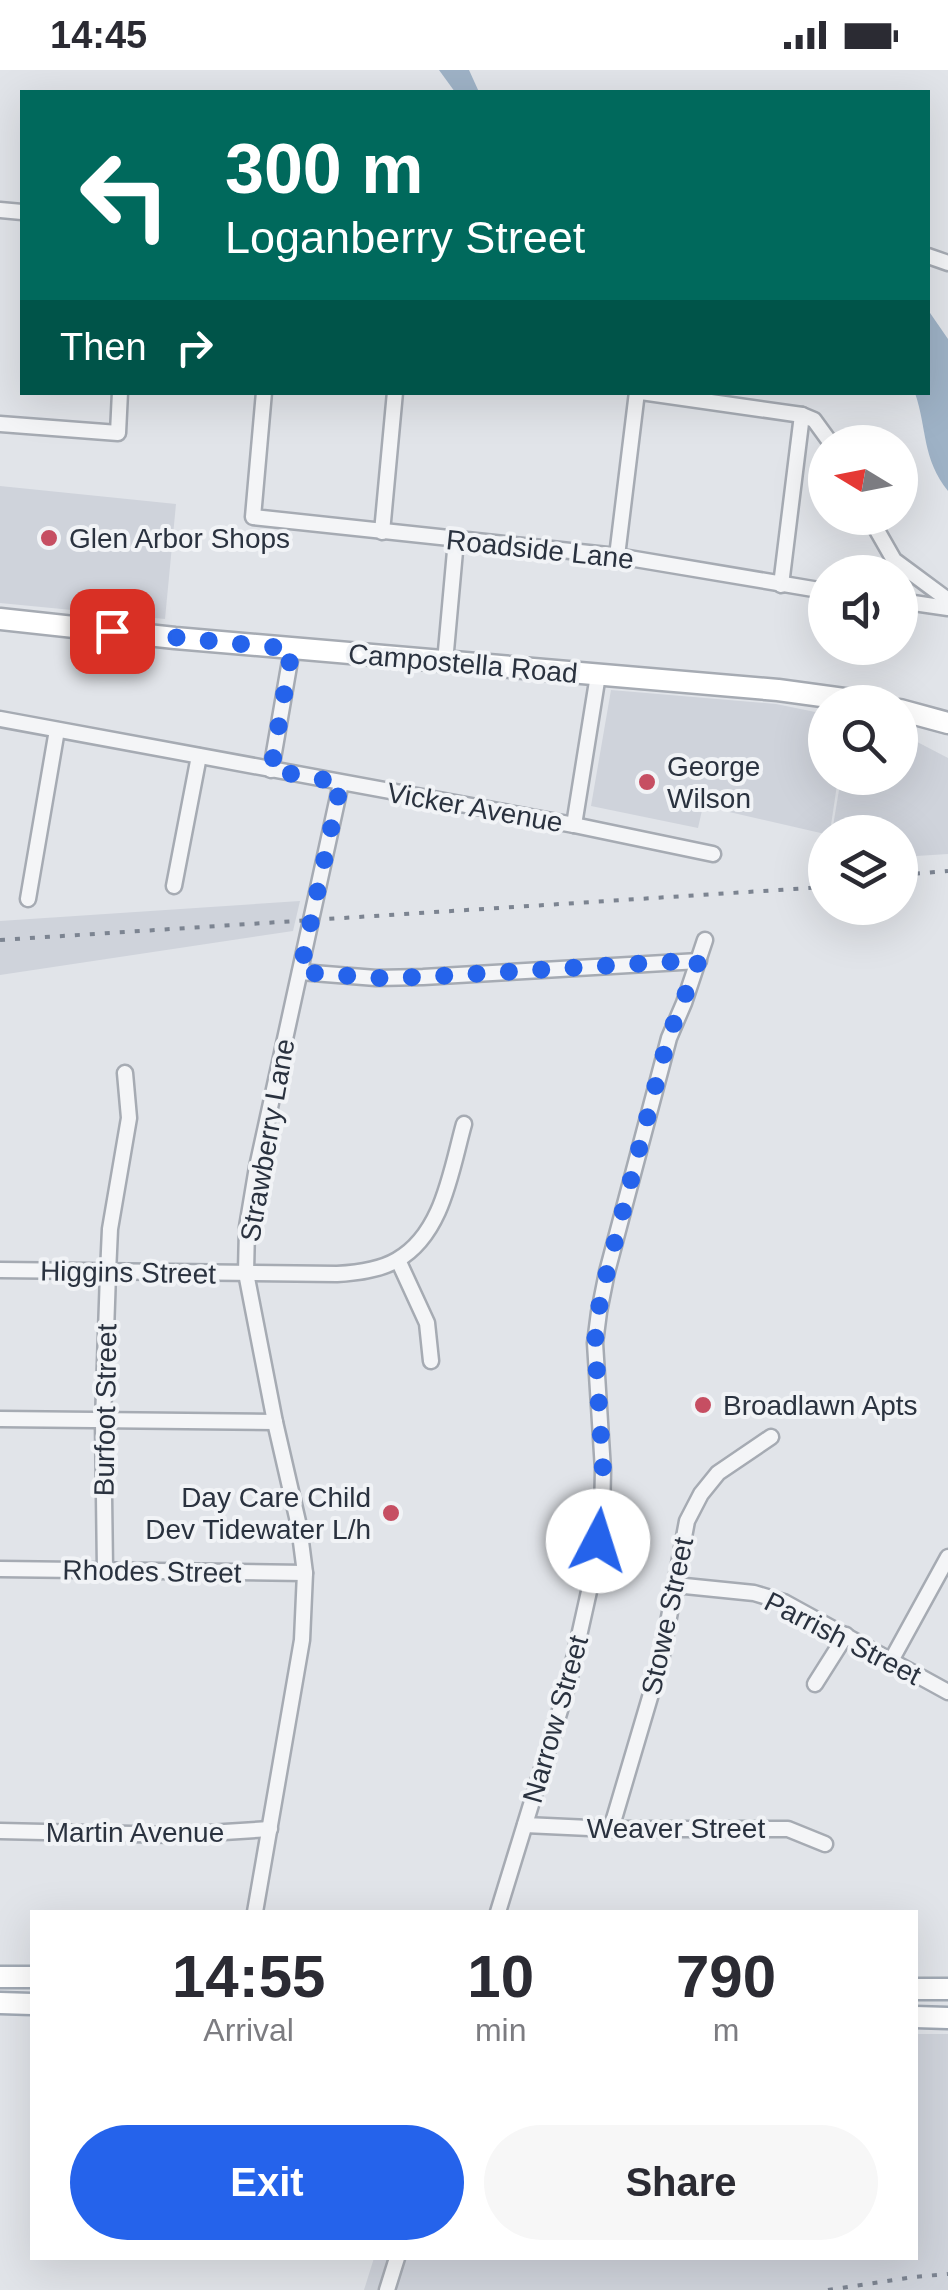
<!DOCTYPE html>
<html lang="en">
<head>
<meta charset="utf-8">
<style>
  :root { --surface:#fff; --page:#f7f7f7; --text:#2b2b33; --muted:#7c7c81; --accent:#2563eb }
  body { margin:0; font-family:Arial,sans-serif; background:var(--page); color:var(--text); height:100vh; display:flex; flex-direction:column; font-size:38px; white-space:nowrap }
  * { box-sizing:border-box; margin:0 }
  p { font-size:32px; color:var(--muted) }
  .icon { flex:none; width:55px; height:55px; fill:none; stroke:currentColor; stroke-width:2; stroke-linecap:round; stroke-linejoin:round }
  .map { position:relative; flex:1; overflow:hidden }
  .sheet { position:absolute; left:30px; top:1840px; width:888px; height:350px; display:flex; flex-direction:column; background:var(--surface); border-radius:0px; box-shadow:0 10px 40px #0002 }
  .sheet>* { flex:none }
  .top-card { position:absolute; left:20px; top:20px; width:910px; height:305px; border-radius:0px; box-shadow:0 10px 40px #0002; background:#00695c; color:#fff; overflow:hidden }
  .needle { width:65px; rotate:280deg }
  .fabs { position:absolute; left:808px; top:355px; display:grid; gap:20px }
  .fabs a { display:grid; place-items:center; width:110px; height:110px; border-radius:50%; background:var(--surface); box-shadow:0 10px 40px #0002; font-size:50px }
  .pin { position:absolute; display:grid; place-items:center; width:85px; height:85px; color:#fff; margin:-42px; border-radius:20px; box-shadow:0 5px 15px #0006 }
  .me { position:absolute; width:110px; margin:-55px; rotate:5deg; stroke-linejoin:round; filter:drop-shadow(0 0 8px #0008) }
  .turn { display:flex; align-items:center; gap:35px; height:210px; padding:0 40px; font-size:45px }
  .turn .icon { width:130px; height:130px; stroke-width:2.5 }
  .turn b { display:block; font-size:70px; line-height:85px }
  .then { display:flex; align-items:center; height:95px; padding:0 40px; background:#0003; gap:20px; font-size:38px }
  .eta { display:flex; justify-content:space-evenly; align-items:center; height:170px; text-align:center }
  .eta b { font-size:60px; font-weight:700; line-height:70px }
  .button { display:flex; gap:20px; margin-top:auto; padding:20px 40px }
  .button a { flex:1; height:115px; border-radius:60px; background:var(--accent); color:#fff; font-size:40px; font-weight:700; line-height:115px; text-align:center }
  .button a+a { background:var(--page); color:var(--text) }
  .status { display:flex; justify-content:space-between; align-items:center; height:70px; padding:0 50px; background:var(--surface); direction:ltr }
  .status svg { height:28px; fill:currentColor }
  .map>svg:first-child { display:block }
</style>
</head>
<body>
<div class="status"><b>14:45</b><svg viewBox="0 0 49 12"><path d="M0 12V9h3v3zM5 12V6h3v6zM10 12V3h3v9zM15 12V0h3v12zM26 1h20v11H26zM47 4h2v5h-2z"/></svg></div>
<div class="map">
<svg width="948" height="2220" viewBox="0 0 948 2220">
  <rect width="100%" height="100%" fill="#e1e4e9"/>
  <g fill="#cfd3db">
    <path d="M0 416 176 434 165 549 0 533Z"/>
    <path d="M611 620 776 634 825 644V708H838L830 762 825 764 703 736 698 758 591 736Z"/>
    <path d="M900 663 948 688V784L900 787V762H832L841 708H900Z"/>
    <path d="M300 831 293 861 0 905V851Z"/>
    <path d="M915 1964H948V2220H364L374 2188H915Z"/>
  </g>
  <g fill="#9eb2c6">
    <path d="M439 0H469L479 22H455Z"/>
    <path d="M928 240 948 269V421C922 389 927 358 915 323L928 322Z"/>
  </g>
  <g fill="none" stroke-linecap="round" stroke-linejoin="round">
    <defs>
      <g id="minor">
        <path d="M0 140 22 142"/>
        <path d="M928 186 948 193"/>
        <path d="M264 322 253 447 617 486 825 521"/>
        <path d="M641 322 802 345 814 350 830 372"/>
        <path d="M0 354 118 363 120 322"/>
        <path d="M870 448 894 490 948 530"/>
        <path d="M382 462 395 322"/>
        <path d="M617 486 637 322"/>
        <path d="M781 515 802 345"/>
        <path d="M900 531 948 538"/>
        <path d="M445 592 456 470"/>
        <path d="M0 649 574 755 713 784"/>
        <path d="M271 700 292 579"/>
        <path d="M574 755 598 605"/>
        <path d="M174 816 199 686"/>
        <path d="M28 829 57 660"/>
        <path d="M300 902 376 908 423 907 699 891"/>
        <path d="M398 1190 427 1253 431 1291"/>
        <path d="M0 1200 337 1204C356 1203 380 1200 397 1190 443 1164 451 1100 464 1054"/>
        <path d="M0 1349 275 1352"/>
        <path d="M0 1499 305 1503"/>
        <path d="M105 1500 103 1351 108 1203 110 1159 129 1048 125 1003"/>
        <path d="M675 1515 754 1523 784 1532 948 1622"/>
        <path d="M892 1589 948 1487"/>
        <path d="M815 1614 846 1565"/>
        <path d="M525 1755 611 1759H788L825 1774"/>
        <path d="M611 1759 661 1590 687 1451 701 1424 718 1403 771 1367"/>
        <path d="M0 1761 177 1765 270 1759"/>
        <path d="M255 1842 302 1570 305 1503 299 1456 275 1352 246 1203 247 1157 257 1097 341 713"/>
        <path d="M498 1842 569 1611 594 1499 602 1444 603 1400 595 1273 599 1242 607 1202 669 968 684 933 705 870"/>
        <path d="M387 2220 397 2188"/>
      </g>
      <g id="secondary">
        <path d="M0 549 175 568 778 620 866 632"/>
        <path d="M900 640 948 653"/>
      </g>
      <g id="primary">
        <path d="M0 1907H32"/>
        <path d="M915 1919H948"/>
        <path d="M0 1933 32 1934"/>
        <path d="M915 1947 948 1948"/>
      </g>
    </defs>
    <use href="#minor" stroke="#a6abb3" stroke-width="19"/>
    <use href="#secondary" stroke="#a6abb3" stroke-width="25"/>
    <use href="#primary" stroke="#a1a9b4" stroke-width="25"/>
    <use href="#minor" stroke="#f4f5f7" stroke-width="14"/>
    <use href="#secondary" stroke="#fff" stroke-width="20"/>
    <use href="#primary" stroke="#fff" stroke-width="20"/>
    <g stroke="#7c8491" stroke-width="4" stroke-dasharray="5 10" stroke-linecap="butt">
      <path d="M900 805 948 801"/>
      <path d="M0 870 825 817"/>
      <path d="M828 2220 913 2207 948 2204"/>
    </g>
  </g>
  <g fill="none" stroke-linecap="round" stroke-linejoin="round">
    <path stroke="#2563eb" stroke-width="18" stroke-dasharray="0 32.4" d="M112 561 292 579 271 700 341 713 300 902 376 908 422 907 699 890 668 968 607 1202 598 1242 595 1272 603 1400 602 1444 598 1471"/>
  </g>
  <g fill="#c64e62" stroke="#f1f3f6" stroke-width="4">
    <circle cx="49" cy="468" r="10"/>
    <circle cx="647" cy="712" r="10"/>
    <circle cx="703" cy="1335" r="10"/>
    <circle cx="391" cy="1443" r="10"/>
  </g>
  <g text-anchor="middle" stroke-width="8" stroke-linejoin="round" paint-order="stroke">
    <g font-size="28" fill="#2a323f" stroke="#f1f3f6" text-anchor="start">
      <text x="69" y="478">Glen Arbor Shops</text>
      <text x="667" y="706">George<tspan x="667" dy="32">Wilson</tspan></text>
      <text x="723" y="1345">Broadlawn Apts</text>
      <text x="371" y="1437" text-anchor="end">Day Care Child<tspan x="371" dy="32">Dev Tidewater L/h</tspan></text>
    </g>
    <g font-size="28" fill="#2a323f" stroke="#f1f3f6">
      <text transform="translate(540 479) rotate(6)" y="10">Roadside Lane</text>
      <text transform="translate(463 593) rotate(5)" y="10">Campostella Road</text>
      <text transform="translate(475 737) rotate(10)" y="10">Vicker Avenue</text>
      <text transform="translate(267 1070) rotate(-80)" y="10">Strawberry Lane</text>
      <text transform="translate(128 1202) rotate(1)" y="10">Higgins Street</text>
      <text transform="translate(105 1340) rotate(-89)" y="10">Burfoot Street</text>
      <text transform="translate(152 1501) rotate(1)" y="10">Rhodes Street</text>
      <text transform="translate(667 1546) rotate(-78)" y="10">Stowe Street</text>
      <text transform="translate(843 1568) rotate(27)" y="10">Parrish Street</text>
      <text transform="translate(555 1649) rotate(-74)" y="10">Narrow Street</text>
      <text x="676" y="1768">Weaver Street</text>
      <text x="135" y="1772">Martin Avenue</text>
    </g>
  </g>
</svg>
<div class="fabs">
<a><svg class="needle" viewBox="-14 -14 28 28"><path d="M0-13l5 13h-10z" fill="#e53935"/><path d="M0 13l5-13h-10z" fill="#7c7c81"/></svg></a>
<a><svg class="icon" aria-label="sound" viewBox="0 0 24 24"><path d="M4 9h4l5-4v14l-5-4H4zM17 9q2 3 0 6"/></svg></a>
<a><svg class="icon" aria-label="search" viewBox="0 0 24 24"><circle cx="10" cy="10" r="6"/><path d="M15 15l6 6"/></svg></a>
<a><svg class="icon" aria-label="layers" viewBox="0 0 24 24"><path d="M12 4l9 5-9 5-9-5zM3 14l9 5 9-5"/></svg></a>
</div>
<div class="pin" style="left:112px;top:561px;background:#d93025"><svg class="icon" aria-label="arrive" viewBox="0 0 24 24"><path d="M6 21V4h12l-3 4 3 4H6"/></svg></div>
<svg class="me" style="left:598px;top:1471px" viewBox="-20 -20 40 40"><circle r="19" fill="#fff"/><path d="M0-13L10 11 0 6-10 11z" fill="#2563eb"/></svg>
<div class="top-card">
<div class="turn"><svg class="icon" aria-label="left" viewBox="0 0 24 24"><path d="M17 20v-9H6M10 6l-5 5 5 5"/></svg><div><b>300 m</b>Loganberry Street</div></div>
<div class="then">Then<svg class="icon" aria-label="right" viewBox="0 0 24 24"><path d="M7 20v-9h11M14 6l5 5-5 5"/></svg></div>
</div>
<section class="sheet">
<div class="eta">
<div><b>14:55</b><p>Arrival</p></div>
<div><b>10</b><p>min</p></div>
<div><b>790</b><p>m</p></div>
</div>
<div class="button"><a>Exit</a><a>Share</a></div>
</section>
</div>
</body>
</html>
